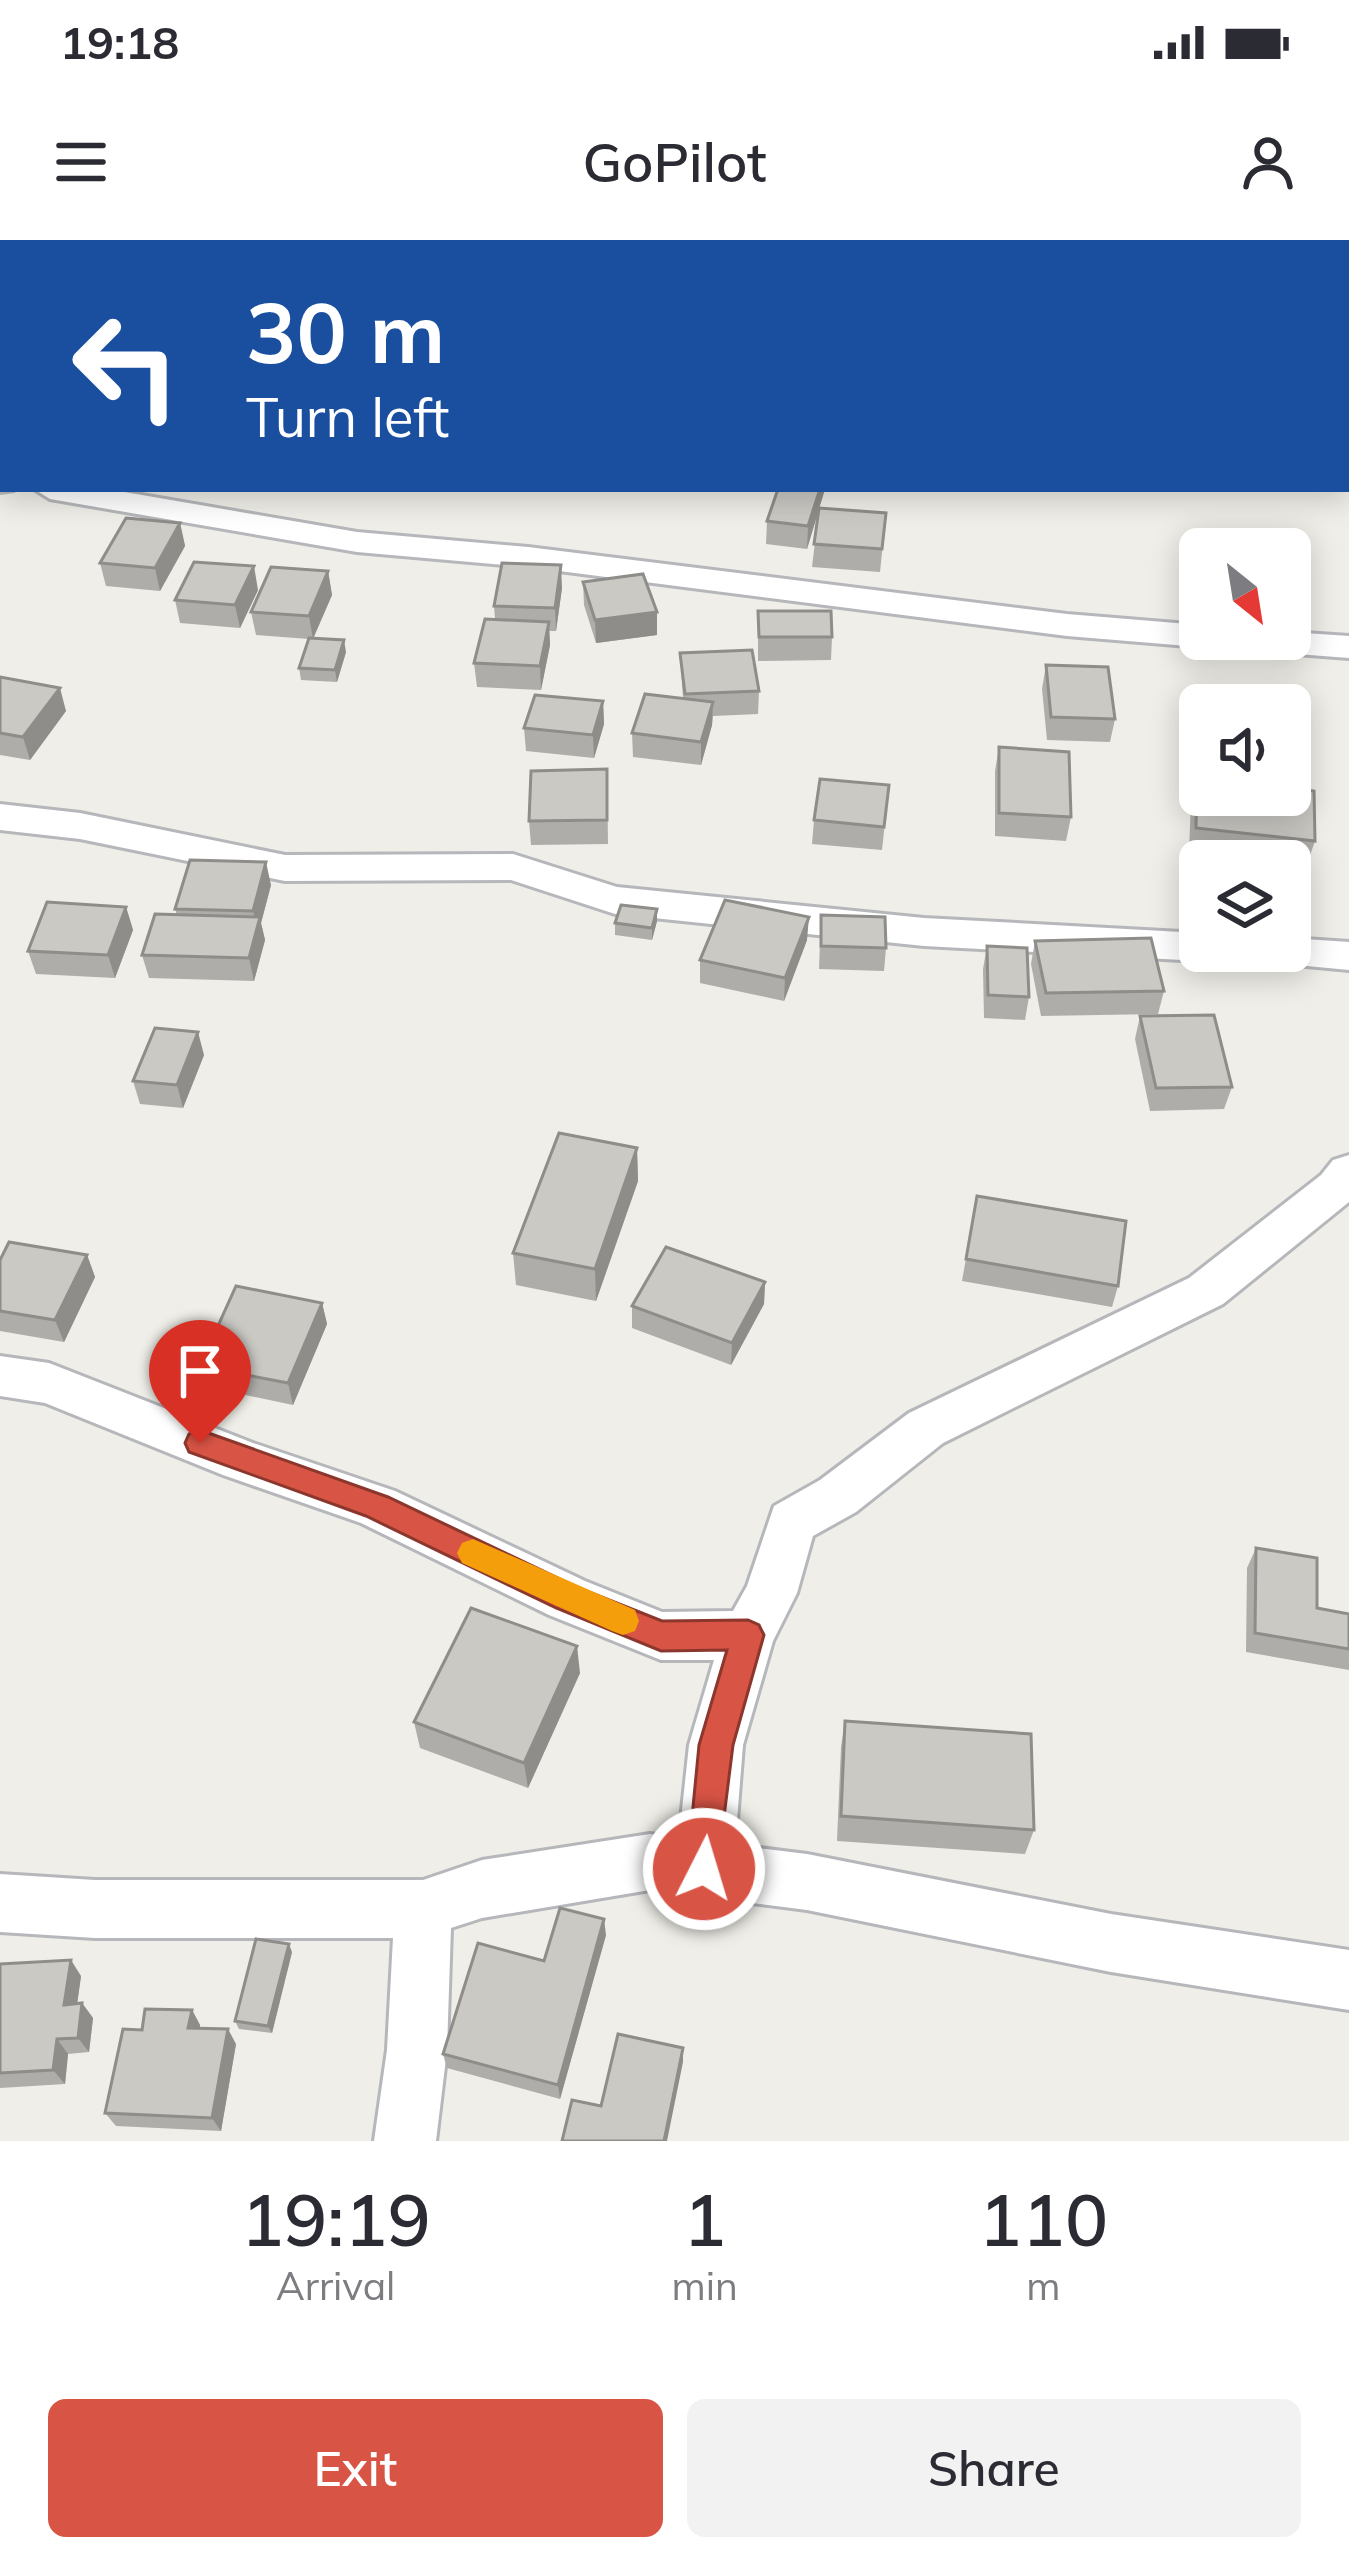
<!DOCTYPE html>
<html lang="en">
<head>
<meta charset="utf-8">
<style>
  :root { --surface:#fff; --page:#f2f2f3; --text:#2b2b33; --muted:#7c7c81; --accent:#d85445 }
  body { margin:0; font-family:Mulish,sans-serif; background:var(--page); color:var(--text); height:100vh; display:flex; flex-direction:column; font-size:45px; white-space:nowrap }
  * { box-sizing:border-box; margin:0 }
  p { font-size:39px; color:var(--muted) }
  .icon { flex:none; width:66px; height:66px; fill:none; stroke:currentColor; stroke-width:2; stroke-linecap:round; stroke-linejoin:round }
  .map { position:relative; height:1901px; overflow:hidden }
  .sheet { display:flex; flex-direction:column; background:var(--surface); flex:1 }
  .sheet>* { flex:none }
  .top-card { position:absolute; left:0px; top:0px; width:1350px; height:252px; box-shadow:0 6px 30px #0003; background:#1a4fa0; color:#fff; overflow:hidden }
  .needle { width:78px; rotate:150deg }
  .controls { position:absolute; left:1179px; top:288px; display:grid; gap:24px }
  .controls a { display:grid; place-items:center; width:132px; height:132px; border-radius:18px; background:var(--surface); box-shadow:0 6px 30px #0003; font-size:60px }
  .pin { position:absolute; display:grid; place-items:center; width:102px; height:102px; color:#fff; margin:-123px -51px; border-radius:50% 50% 50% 0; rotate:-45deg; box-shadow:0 0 12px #0007 }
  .pin .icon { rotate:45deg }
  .me { position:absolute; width:132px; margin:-66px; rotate:5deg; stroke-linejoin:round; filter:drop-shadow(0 0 9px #0008) }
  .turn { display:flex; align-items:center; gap:42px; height:252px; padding:0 48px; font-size:54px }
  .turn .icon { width:156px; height:156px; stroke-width:2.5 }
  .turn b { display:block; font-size:84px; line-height:102px }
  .eta { display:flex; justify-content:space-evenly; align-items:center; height:204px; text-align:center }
  .eta b { font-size:72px; font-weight:600; line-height:84px }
  .action { display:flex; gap:24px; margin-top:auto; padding:24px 48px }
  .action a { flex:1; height:138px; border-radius:18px; background:var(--accent); color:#fff; font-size:48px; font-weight:600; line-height:138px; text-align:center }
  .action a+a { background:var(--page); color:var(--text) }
  .status { display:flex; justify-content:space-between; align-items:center; height:84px; padding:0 60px; background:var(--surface); direction:ltr }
  .status svg { height:33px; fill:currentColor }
  header { display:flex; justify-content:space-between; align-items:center; height:156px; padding:0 48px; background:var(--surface); font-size:54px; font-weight:600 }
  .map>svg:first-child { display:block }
</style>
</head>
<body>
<div class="status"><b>19:18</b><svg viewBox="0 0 49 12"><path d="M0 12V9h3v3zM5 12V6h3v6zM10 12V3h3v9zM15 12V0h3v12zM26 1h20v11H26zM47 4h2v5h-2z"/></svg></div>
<header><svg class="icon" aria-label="menu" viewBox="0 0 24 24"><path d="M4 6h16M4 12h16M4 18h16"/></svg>GoPilot<svg class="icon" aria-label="person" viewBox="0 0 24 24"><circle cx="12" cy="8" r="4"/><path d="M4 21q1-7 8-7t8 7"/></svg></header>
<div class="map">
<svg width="1349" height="1901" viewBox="0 0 1349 1901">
  <rect width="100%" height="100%" fill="#efeee8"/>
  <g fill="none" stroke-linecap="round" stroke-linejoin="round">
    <defs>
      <g id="minor">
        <path d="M994 0H1037L1039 3H996Z"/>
        <rect x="1347" y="55" width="2" height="18"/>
        <path d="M0 232 3 249 14 250 0 252Z"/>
        <path d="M34 249H107L357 292 528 307 1067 374 1200 385V399H1215L1200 407 1067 396 528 327 357 312 50 259Z"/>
        <path d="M1290 392 1349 396V418L1242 410 1230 407 1224 399H1290Z"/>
        <path d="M0 564 80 573 285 615 513 614 617 647 924 678 1200 693V711H1218L1200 721 924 706 615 674 511 640 285 641 80 599 0 590Z"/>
        <path d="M1290 698 1349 702V730L1253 721 1247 711H1290Z"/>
        <path d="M1349 915V962L1223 1064 943 1203 856 1272 813 1296 797 1353 773 1401 743 1505 735 1605 807 1614 1111 1674 1349 1710V1770L1111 1732 807 1670 650 1650 482 1678 451 1688 447 1810 436 1901H374L387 1810 393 1698H95L0 1692V1634L95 1640H423L482 1620 650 1594 679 1598 689 1505 714 1420H661L549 1375 361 1283 223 1235 45 1163 0 1156V1116L49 1123 253 1203 395 1251 585 1341 662 1372 733 1371 747 1346 774 1266 820 1240 909 1173 1189 1038 1321 935 1333 920Z"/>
      </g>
    </defs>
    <use href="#minor" stroke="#b5b7bb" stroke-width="6"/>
    <use href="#minor" fill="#fff" fill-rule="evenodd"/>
  </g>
  <g fill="#afada9">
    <path d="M825 249 819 268 886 273 880 332 812 327 819 269 807 309 766 304 767 281Z"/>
    <path d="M180 283 185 306 160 351 106 346 100 323Z"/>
    <path d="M328 331 332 355 313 398 346 412 337 442 301 440 299 428 309 399 256 395 251 372Z"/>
    <path d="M583 342 657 395 596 403 584 365Z"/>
    <path d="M562 348 556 391H549L550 405 541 450 477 447 474 423 495 379 494 366Z"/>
    <path d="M258 350 240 388 180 383 175 360Z"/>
    <path d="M758 371 832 397 831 420 758 421Z"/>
    <path d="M680 413 759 451 758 474 713 476 712 485 701 525 633 517 632 493 683 458Z"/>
    <path d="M1046 425 1115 479 1110 502 1047 500 1042 449Z"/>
    <path d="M0 437 66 471 30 520 0 515Z"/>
    <path d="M603 461 604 484 594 518 526 511 524 488Z"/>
    <path d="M999 507 1071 577 1066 601 995 596V531Z"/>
    <path d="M607 529 608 604 531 605 529 581Z"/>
    <path d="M1197 538 1315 601 1307 624 1189 611 1191 561Z"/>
    <path d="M889 545 882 610 812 604 814 580Z"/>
    <path d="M271 645 261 683 265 700 254 741 149 738 142 715 177 675 175 669Z"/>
    <path d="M126 667 133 690 115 738 36 734 28 711Z"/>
    <path d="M657 669V681L652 700 615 695V683Z"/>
    <path d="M821 675 886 708 884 731 819 729Z"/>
    <path d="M807 700 784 761 700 743V720Z"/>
    <path d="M1035 701 1164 751 1158 774 1041 776 1031 724Z"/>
    <path d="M987 706 1029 757 1025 780 984 778 983 729Z"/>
    <path d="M1140 776 1232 847 1224 869 1150 871 1135 799Z"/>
    <path d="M204 815 183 868 140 864 133 841Z"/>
    <path d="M637 908 638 941 596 1061 516 1045 513 1013Z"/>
    <path d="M977 956 1118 1046 1112 1067 962 1041Z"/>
    <path d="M87 1015 95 1037 64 1102 0 1091V1020Z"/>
    <path d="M765 1042 764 1064 731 1125 632 1088V1066Z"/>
    <path d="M322 1063 327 1084 293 1165 207 1147 200 1126Z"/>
    <path d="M1256 1308 1317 1368 1349 1374V1430L1246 1412 1247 1328Z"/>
    <path d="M580 1433 528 1548 420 1508 414 1482Z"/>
    <path d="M845 1481 1034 1590 1025 1614 837 1601 841 1507Z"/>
    <path d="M606 1695 560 1859 447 1828 443 1814 544 1721Z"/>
    <path d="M292 1712 272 1793 239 1789 235 1781Z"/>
    <path d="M0 1724 81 1736 77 1764 82 1763 93 1778 89 1812 68 1814 65 1844 0 1848Z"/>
    <path d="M192 1770 200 1785V1788L236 1804 221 1891 116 1886 105 1873 142 1790Z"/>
  </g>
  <g fill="#8e8d89">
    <path d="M820 249H825L807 309 808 286Z"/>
    <path d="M180 283 185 306 160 351 155 328Z"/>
    <path d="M561 325 562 348 556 391 555 368Z"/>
    <path d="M254 326 258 350 240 388 235 365Z"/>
    <path d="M328 331 332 355 313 399 309 376Z"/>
    <path d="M657 372V395L596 403 595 380Z"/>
    <path d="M549 382 550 405 541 450 540 426Z"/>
    <path d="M344 400 346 412 337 442 335 430Z"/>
    <path d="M60 448 66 471 30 520 23 497Z"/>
    <path d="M603 461 604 484 594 518 593 495Z"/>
    <path d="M713 462 712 485 701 525V502Z"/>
    <path d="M266 622 271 645 261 683 265 700 254 741 249 718 257 688 253 671Z"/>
    <path d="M126 667 133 690 115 738 108 715Z"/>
    <path d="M657 669V681L652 700V688Z"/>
    <path d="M809 677 807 700 784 761 785 738Z"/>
    <path d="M198 792 204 815 183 868 177 845Z"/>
    <path d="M637 908 638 941 596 1061 595 1029Z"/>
    <path d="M87 1015 95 1037 64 1102 55 1080Z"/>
    <path d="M765 1042 764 1064 731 1125 732 1103Z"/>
    <path d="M322 1063 327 1084 293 1165 288 1143Z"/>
    <path d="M577 1406 580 1433 528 1548 524 1523Z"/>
    <path d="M604 1679 606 1695 560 1859 558 1845Z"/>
    <path d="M289 1704 292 1712 272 1793 268 1786Z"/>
    <path d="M71 1720 81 1736 75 1779 64 1765Z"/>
    <path d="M82 1763 93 1778 89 1812 78 1798Z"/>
    <path d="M192 1770 200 1785 197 1803 188 1788Z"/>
    <path d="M228 1789 236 1804 221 1891 212 1878Z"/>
    <path d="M57 1799 68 1814 65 1844 53 1830Z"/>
    <path d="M683 1808V1822L667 1901H664Z"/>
  </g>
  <g fill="#cbc9c4" stroke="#8e8d89" stroke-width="3">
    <path d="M778 249H820L808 286 767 281Z"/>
    <path d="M819 268 886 273 882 309 814 304Z"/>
    <path d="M126 278 180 283 155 328 100 323Z"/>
    <path d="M194 322 254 326 235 365 175 360Z"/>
    <path d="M502 323 561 325 555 368 494 366Z"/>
    <path d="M271 327 328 331 309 376 251 372Z"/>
    <path d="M643 334 657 372 595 380 583 342Z"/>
    <path d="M758 371H831L832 397H759Z"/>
    <path d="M485 379 549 382 540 426 474 423Z"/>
    <path d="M309 398 344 400 335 430 299 428Z"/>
    <path d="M752 410 759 451 685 454 680 413Z"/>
    <path d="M1046 425 1108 427 1115 479 1051 477Z"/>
    <path d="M0 437 60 448 23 497 0 493Z"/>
    <path d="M645 454 713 462 701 502 632 493Z"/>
    <path d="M535 455 603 461 593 495 524 488Z"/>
    <path d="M999 507 1069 512 1071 577 999 573Z"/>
    <path d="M607 529V580L529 581 531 531Z"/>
    <path d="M1197 538H1200V555H1290V548L1314 551 1315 601 1196 588Z"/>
    <path d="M820 539 889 545 884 587 814 580Z"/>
    <path d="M190 620 266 622 253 671 175 669Z"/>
    <path d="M725 660 809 677 785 738 700 720Z"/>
    <path d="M47 662 126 667 108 715 28 711Z"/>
    <path d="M621 665 657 669 652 688 615 683Z"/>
    <path d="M155 674 260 677 249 718 142 715Z"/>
    <path d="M821 675 885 677 886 708 821 706Z"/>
    <path d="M1151 698 1164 751 1046 753 1035 701Z"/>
    <path d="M987 706 1027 708 1029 757 988 755Z"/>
    <path d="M1214 775 1232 847 1156 848 1140 776Z"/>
    <path d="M155 788 198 792 177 845 133 841Z"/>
    <path d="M559 893 637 908 595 1029 513 1013Z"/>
    <path d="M977 956 1126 981 1118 1046 966 1019Z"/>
    <path d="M9 1002 87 1015 55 1080 0 1071V1020Z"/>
    <path d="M666 1007 765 1042 732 1103 632 1066Z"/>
    <path d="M236 1046 322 1063 288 1143 200 1126Z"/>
    <path d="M1256 1308 1317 1318V1368L1349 1374V1409L1255 1393Z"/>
    <path d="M471 1368 577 1406 524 1523 414 1482Z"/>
    <path d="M845 1481 1031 1494 1034 1590 841 1576Z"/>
    <path d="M560 1668 604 1679 558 1845 443 1814 478 1703 544 1721Z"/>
    <path d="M256 1699 289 1704 268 1786 235 1781Z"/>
    <path d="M71 1720 64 1765 82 1763 78 1798 57 1799 53 1830 0 1833V1724Z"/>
    <path d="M145 1769 192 1770 188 1788 228 1789 212 1878 105 1873 123 1789 142 1790Z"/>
    <path d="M618 1794 683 1808 664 1901H562L572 1860 601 1866Z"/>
  </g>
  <path fill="#d85445" stroke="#8c372d" stroke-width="3" d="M200 1190 388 1257 579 1348 662 1381 748 1380 759 1385 764 1395 733 1505 716 1641 704 1646 692 1641 687 1629 699 1505 727 1410 661 1411 556 1368 366 1276 189 1212 185 1203 189 1194Z"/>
  <path fill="#f59e0b" d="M473 1299 635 1370 639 1381 635 1391 623 1395 612 1391 462 1323 457 1313 462 1303Z"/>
</svg>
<div class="controls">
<a><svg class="needle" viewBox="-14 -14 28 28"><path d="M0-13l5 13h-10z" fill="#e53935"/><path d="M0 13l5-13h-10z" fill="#7c7c81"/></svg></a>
<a><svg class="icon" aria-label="sound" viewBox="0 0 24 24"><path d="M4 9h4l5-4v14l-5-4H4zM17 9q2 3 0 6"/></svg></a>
<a><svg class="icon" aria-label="layers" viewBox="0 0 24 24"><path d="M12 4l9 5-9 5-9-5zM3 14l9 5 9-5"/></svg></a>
</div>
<div class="pin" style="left:200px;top:1203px;background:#d93025"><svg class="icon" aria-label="arrive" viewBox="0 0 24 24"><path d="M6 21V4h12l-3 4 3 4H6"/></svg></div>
<svg class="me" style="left:704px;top:1629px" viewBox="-20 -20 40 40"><circle r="17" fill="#d85445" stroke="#fff" stroke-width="3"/><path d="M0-11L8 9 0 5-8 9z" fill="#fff"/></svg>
<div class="top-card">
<div class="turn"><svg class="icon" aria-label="left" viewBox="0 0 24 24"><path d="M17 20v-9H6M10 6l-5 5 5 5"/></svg><div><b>30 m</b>Turn left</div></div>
</div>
</div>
<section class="sheet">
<div class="eta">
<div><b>19:19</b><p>Arrival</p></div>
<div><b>1</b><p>min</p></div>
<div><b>110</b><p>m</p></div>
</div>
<div class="action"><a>Exit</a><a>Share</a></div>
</section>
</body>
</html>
